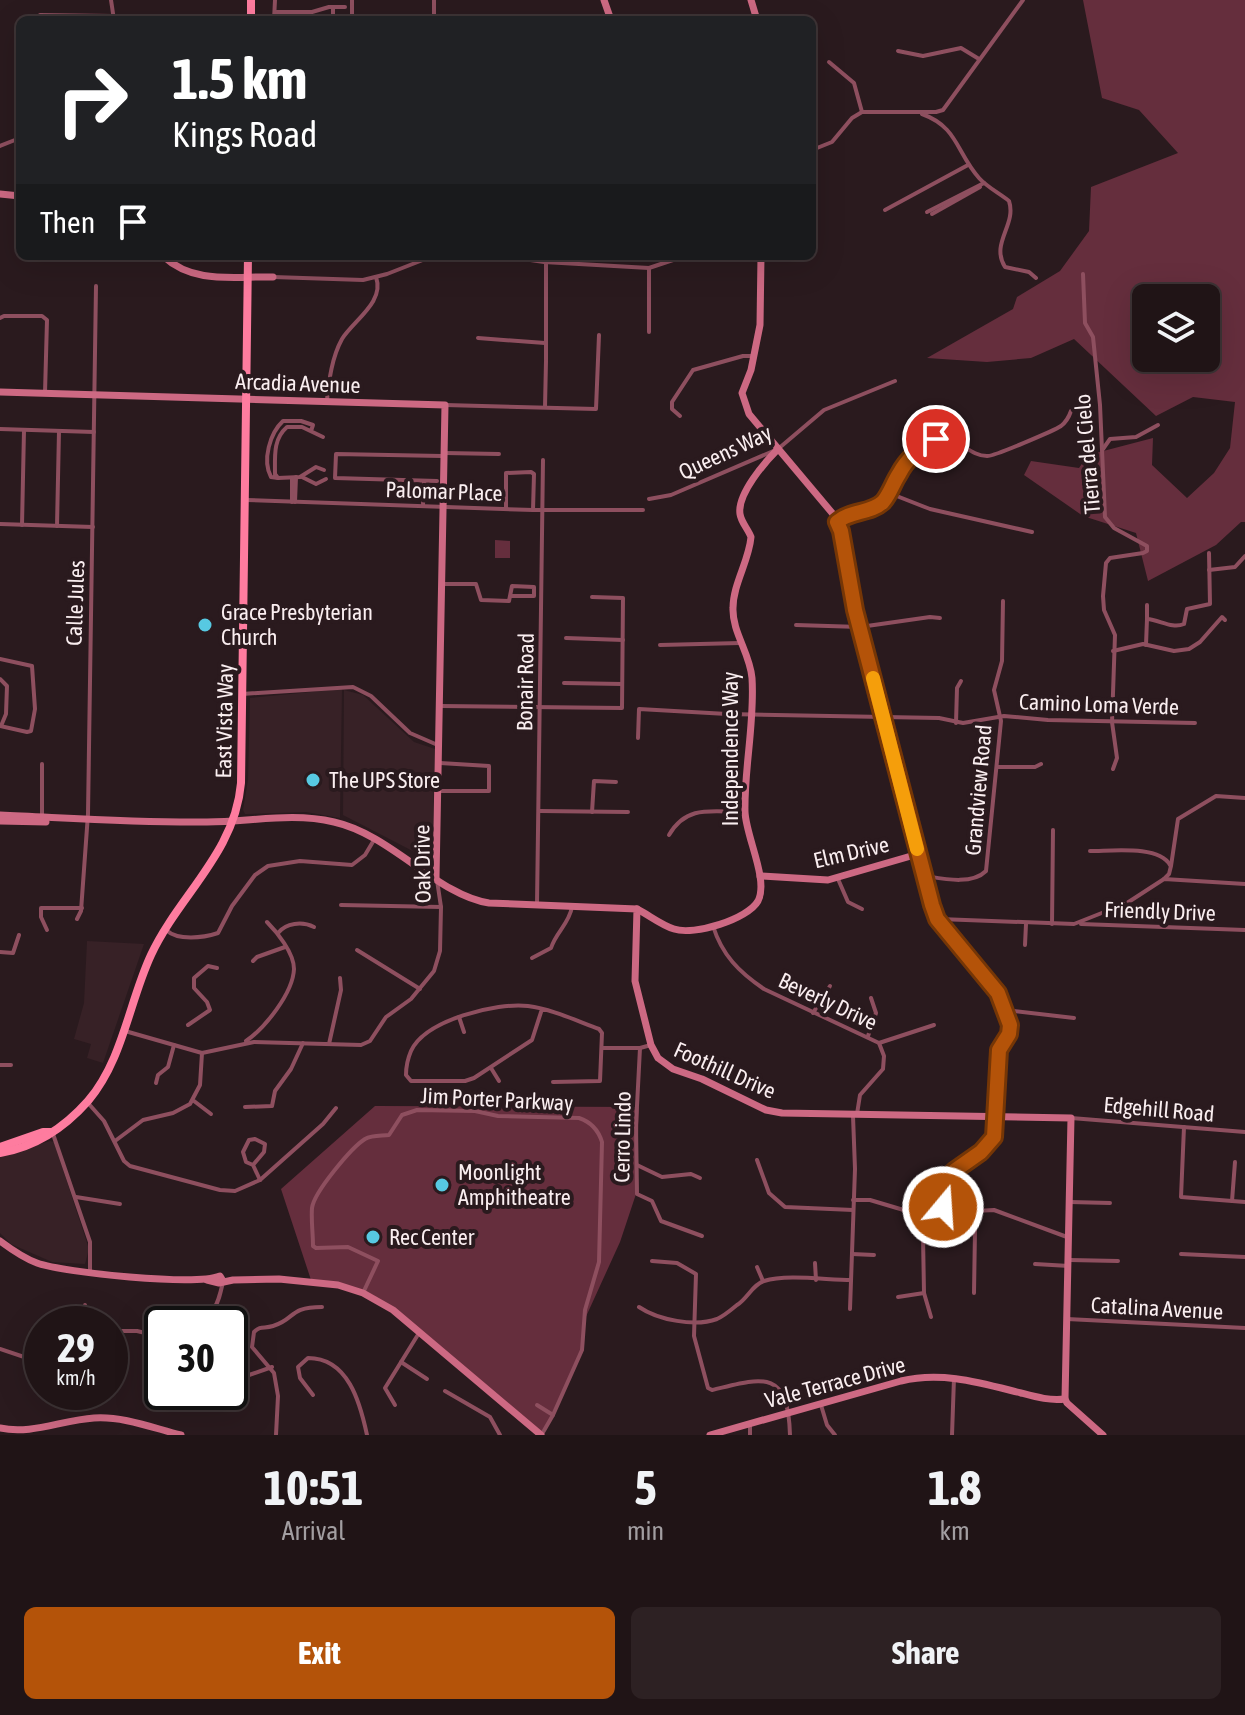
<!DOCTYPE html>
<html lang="en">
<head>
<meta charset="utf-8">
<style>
  :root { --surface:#201416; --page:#2d2123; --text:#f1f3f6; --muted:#a29ea1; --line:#3d3335; --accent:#b45309 }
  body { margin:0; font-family:"Asap Condensed",sans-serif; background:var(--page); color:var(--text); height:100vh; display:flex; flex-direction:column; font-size:30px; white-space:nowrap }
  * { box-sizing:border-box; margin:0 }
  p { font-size:26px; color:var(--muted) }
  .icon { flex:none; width:44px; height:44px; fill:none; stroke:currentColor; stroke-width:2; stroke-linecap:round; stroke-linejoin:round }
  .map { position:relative; height:1435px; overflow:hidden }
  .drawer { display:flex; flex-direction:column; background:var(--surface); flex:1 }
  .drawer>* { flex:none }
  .top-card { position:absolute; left:16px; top:16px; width:800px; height:244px; border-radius:12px; box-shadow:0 8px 32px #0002,0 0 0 2px var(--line); background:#202124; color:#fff; overflow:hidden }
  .controls { position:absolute; left:1132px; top:284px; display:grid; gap:16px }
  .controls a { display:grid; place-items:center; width:88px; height:88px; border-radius:12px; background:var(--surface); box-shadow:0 8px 32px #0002,0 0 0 2px var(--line); font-size:40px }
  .speed { position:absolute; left:24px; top:1306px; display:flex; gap:16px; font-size:40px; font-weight:700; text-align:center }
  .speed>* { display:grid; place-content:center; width:104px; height:104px; border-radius:50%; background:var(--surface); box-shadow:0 8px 32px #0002,0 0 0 2px var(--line); line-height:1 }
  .speed small { font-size:20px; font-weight:400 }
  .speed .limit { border:4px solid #111; border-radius:12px; background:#fff; color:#111 }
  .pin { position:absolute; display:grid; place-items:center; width:68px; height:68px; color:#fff; margin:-34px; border:4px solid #fff; border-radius:50%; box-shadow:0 2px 8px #0007 }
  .me { position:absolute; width:88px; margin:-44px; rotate:18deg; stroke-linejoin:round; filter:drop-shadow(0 0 6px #0008) }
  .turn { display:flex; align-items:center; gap:28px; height:168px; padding:0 24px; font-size:36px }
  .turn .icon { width:104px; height:104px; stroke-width:2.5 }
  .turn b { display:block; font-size:56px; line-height:68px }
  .then { display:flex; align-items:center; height:76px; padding:0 24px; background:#0003; gap:16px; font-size:30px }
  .eta { display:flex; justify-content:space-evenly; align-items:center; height:136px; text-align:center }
  .eta b { font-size:48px; font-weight:700; line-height:56px }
  .action { display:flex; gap:16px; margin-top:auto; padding:16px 24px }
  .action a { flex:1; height:92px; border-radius:12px; background:var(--accent); color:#fff; font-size:32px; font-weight:700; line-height:92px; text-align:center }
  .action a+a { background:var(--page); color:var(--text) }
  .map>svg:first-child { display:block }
</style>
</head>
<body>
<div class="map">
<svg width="1245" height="1435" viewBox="0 0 1245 1435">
  <rect width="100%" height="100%" fill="#2a1a1e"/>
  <g fill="#372126">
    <path d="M342 689 340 818 306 812 245 814 243 810 248 780 250 698Z"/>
    <path d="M344 690 363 695 414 742 435 749 432 861 343 815Z"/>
    <path d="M87 941 144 944 103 1063 87 1058 91 1044 74 1039 84 1003Z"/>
    <path d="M50 1141 54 1142 89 1249 85 1264 52 1262 11 1244 0 1233V1156Z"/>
  </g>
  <g fill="#652e3d" fill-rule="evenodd">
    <path d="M1083 0H1245V522H1241L1216 545 1148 581 1136 533 1083 516 1024 475 1031 461 1079 468 1088 455 1153 438 1152 465 1187 498 1214 473 1230 448 1235 402 1193 397 1156 416 1074 339 1031 358 987 362 927 358 1013 309 1017 297 1060 271 1089 231 1091 187 1178 153 1139 110 1102 98ZM1146 298H1206V358H1146Z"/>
    <path d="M495 540 510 541V558H495Z"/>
    <path d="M375 1106 639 1107 636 1194 620 1242 584 1321 581 1352 543 1435 396 1313 364 1293 312 1283 281 1189Z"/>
  </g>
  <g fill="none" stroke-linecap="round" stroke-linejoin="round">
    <g stroke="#8e4f5f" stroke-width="4">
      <path d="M111 0 114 20"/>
      <path d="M352 0V20"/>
      <path d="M333 7V20"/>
      <path d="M275 12H312L329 7H345"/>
      <path d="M40 15 113 16"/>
      <path d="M707 18V20"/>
      <path d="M274 20 275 0"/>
      <path d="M434 20V0"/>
      <path d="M898 51 923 56 961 48 979 59"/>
      <path d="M829 62 854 83 862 112"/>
      <path d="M812 103 815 112 812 116"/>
      <path d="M922 114C958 127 956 152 979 178 987 187 999 193 1009 201 1017 225 990 243 1005 267L1029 272 1036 278"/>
      <path d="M0 146 20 138"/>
      <path d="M812 150 832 142 852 118 862 112H936L943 110 1023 0"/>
      <path d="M885 210 968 165"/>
      <path d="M927 212 984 183"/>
      <path d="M932 214 980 187"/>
      <path d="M503 256 544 262 649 268 685 256"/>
      <path d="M649 268V332"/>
      <path d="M1083 274 1085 323 1093 337 1100 405 1105 517 1114 528 1147 546V551L1143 553 1110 558 1106 563 1103 596 1104 610 1115 635 1112 722 1117 758 1113 769"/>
      <path d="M273 277 363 280 387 274 433 256"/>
      <path d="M0 318 4 316H42L47 320 45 393"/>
      <path d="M478 338 545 343"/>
      <path d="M546 360V256"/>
      <path d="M327 400C329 380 332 357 342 339 354 320 385 302 376 277"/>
      <path d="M445 405 596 409 599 335"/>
      <path d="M545 407 546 361"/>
      <path d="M680 416 672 409V402L693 370 743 356H752"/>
      <path d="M0 429 94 432"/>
      <path d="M311 431 313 425 301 421H283C270 433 262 460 271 477L278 478 275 474C275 456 273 439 287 427H302L323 437"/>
      <path d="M1103 449 1110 439 1136 437 1158 425"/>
      <path d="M445 453 499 454"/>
      <path d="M302 477 316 484 326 479"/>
      <path d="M278 478 300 477 316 467 324 470"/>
      <path d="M437 481 335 478 336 454 442 456"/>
      <path d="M889 493 930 509 1032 532"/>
      <path d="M649 499 671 495 778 449 824 410 895 381"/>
      <path d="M246 500 533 510H643"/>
      <path d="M292 502V478"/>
      <path d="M295 502 296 477"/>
      <path d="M423 505 424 481"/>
      <path d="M506 509V473L531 472 534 474 533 510"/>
      <path d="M837 522C851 509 874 514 886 499 901 479 908 447 936 439 957 434 968 456 987 456 993 457 1055 430 1061 426 1066 422 1069 417 1071 411"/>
      <path d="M0 524 93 527"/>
      <path d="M22 525 24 430"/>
      <path d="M57 526 59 431"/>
      <path d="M1209 570 1235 567 1245 556"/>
      <path d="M442 584H476L481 600 509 601 512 586 534 587V596H511"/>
      <path d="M1147 619V605"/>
      <path d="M796 625 860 627 930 617 940 618"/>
      <path d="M566 638 623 640"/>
      <path d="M660 645 740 643"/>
      <path d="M1146 645 1147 619C1160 620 1172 629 1184 624L1187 609 1210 604 1209 553"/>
      <path d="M1113 651 1143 644 1174 651 1189 649 1200 642 1222 617 1225 620"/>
      <path d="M0 659 32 666 35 709 31 731 27 732 0 726"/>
      <path d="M0 679 7 686 6 714 1 726"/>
      <path d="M564 683 622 684"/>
      <path d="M242 694 353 687 371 696 410 733 440 746"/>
      <path d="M441 706 622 708 623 598 592 597"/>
      <path d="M956 723 957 688 961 681"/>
      <path d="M638 738 639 709 727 714 939 718 963 723 1004 716 1048 720 1195 723"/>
      <path d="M997 767H1035L1041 764"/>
      <path d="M440 791H489V766L440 763"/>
      <path d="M540 811 628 812"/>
      <path d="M592 812 594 781 616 782"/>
      <path d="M42 817V764"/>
      <path d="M669 835C687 804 713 812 745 812"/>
      <path d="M1090 851C1112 851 1159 845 1170 865"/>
      <path d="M926 876C944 879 972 885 986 871L1001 721 994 690 1002 661 1003 601"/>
      <path d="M838 879 848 902 862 909"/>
      <path d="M1164 879 1169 874 1171 866 1178 819 1216 796 1245 798"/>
      <path d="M341 905 441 907"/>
      <path d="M537 905 543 460"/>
      <path d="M77 919 81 911 88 814 96 286"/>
      <path d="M939 919 1074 924 1127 903 1164 879 1245 884"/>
      <path d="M1052 924 1053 830"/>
      <path d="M1081 924 1245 930"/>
      <path d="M713 926C722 955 739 972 764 989L879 1043 884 1056 883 1069 860 1095 857 1114"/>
      <path d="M47 930 41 917V908H82"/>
      <path d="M166 930C178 941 203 938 218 933L232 906 255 875 268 866 300 861 352 865 365 855 374 840"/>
      <path d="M278 933C286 923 302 921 314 927"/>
      <path d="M1025 945 1026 924"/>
      <path d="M357 950 420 989"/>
      <path d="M0 952 13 953 19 935"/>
      <path d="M532 958 551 948C556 932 569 924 572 907"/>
      <path d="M253 961 257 957 285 947"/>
      <path d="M542 1009 532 1040 474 1078 465 1081H411L406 1075C406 1068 408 1058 411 1051 425 1020 497 1002 528 1006 552 1009 577 1021 599 1029L602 1033 600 1081 553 1082"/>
      <path d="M1005 1010 1074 1018"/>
      <path d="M813 1013 830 986"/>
      <path d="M459 1017 464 1032"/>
      <path d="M188 1025 210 1010 207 1002 194 988V978L208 966 217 968"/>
      <path d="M125 1031 202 1053 254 1042 361 1045 370 1041 386 1017 411 999 434 971 440 951 441 907 437 880"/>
      <path d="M868 1036 876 1013 871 998"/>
      <path d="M246 1041C265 1028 293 993 294 969 294 953 277 932 267 922"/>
      <path d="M879 1043 934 1025"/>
      <path d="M329 1044 341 990 340 978"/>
      <path d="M603 1048H640L651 1045"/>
      <path d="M640 1048 636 1125 637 1194 652 1201 661 1221 702 1236"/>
      <path d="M0 1065H11"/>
      <path d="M491 1068 499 1081"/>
      <path d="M156 1083 158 1075 168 1067 174 1045"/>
      <path d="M194 1101 211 1114"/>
      <path d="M88 1103 104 1121 124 1161 130 1166 220 1190 235 1191 260 1180 323 1124 336 1108"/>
      <path d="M245 1107 272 1106 275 1091 291 1069 303 1043"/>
      <path d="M1071 1118 1245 1132"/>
      <path d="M1184 1127 1181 1197 1245 1202"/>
      <path d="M53 1134 90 1242V1271"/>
      <path d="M115 1141 143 1120 173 1113 190 1104 200 1085 202 1053"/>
      <path d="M757 1160 769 1193 785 1207 853 1210"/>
      <path d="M253 1165 264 1152 265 1144 255 1139 249 1140 243 1152 246 1162 253 1165 260 1180"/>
      <path d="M637 1165 662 1177 691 1174 700 1178"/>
      <path d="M76 1197 120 1204"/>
      <path d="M853 1200H870L907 1211 943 1207 957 1212 994 1210 1067 1237"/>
      <path d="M1232 1201 1235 1162"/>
      <path d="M1070 1202 1110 1203"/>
      <path d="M972 1211 975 1230 974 1293"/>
      <path d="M852 1254 874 1255"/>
      <path d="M1181 1254 1245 1257"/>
      <path d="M1070 1260 1118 1261"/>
      <path d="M652 1261 677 1263 696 1274 694 1336 708 1388 712 1390C764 1377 788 1369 790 1435"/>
      <path d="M815 1263 816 1280"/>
      <path d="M1035 1264 1069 1266"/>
      <path d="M757 1267 763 1281"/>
      <path d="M363 1293 378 1261 348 1247 316 1248 313 1246C313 1233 311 1220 312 1208 314 1192 352 1147 365 1139 372 1135 381 1136 389 1135L402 1115 417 1110 475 1111 498 1116 579 1118C591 1122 598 1129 602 1142L599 1262 585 1310 582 1350 553 1415 542 1434"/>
      <path d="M898 1297 924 1293"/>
      <path d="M639 1307C658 1320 695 1327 717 1319 724 1316 731 1310 737 1305 748 1298 752 1285 764 1281 786 1274 827 1280 851 1280"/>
      <path d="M850 1309 855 1169 853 1116"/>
      <path d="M931 1317 924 1293 923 1236 928 1223 943 1207 950 1176 954 1171C978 1152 994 1150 995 1116"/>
      <path d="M1067 1319 1245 1328"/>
      <path d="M41 1322 42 1324"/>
      <path d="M83 1324 85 1305"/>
      <path d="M191 1324C216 1312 217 1308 223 1282"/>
      <path d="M110 1331H137L162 1337"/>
      <path d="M0 1349 42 1363"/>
      <path d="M401 1362 427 1379"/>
      <path d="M39 1363 42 1333"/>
      <path d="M249 1375 272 1367"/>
      <path d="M445 1391 490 1417 500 1435"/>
      <path d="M313 1395 300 1378 298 1367 308 1358C348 1358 360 1402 367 1435"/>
      <path d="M395 1405 385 1388 419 1333"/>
      <path d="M537 1405 553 1415"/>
      <path d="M821 1405 827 1425 835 1435"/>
      <path d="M750 1425V1435"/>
      <path d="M276 1435 278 1396 274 1373 252 1347 254 1332C261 1325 264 1329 273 1326 296 1319 288 1307 322 1307"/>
      <path d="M952 1435 954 1378"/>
    </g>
    <g stroke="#cd6983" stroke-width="7">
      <path d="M604 0 611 20"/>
      <path d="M751 0 757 20"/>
      <path d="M812 151V156"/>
      <path d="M0 194 20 196"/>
      <path d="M163 256C194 285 235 276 273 277"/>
      <path d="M761 256 760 325 751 370 742 393 749 414 833 514 841 531 855 610 932 905 937 919 998 993 1010 1025 1009 1034 999 1050 995 1116"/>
      <path d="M0 392 445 405 436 878"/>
      <path d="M0 815C69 818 138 823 207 822 250 822 292 812 334 822 392 835 437 895 489 903L637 909 635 981 651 1045 658 1058 673 1069 702 1079 766 1110 782 1113 1071 1118 1065 1399 1067 1403 1103 1435"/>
      <path d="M0 821 46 822"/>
      <path d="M760 876 828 880 918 854"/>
      <path d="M637 909C649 915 661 925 674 929 694 936 748 919 758 901 769 880 746 837 745 812 744 768 755 722 752 678 750 653 732 632 733 608 733 584 749 561 751 537 748 529 741 522 740 514 737 494 765 462 778 449"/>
      <path d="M0 1241C12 1250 23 1258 37 1263 65 1273 195 1286 220 1276L223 1281"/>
      <path d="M207 1280 219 1283 233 1280 279 1279 338 1285 363 1293 393 1310 541 1435"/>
      <path d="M0 1428C31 1435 62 1420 94 1418 123 1416 153 1428 181 1435"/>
      <path d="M710 1435 901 1381C942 1371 981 1383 1021 1393 1036 1397 1050 1401 1065 1399"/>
    </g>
    <g stroke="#fe7c9f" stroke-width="8">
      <path d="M251 20V0"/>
      <path d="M0 1147 43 1132H51"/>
      <path d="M0 1153C35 1147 65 1127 88 1101 123 1060 129 1002 151 955 179 895 235 853 241 783L248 256"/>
    </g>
  </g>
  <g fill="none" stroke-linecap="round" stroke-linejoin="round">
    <defs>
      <path id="route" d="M936 439C922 445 906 460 899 474 893 483 890 494 883 502 870 514 851 510 837 522L841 531 855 610 932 905 937 919 998 993 1010 1025 1009 1034 999 1050 994 1137 981 1152 954 1171 950 1176 943 1207"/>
    </defs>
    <use href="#route" stroke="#753606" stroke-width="20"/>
    <use href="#route" stroke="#b45309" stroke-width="14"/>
    <path stroke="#f59e0b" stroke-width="14" d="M873 678 917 849"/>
  </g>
  <g fill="#57c9e2" stroke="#2a1a1e" stroke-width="3">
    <circle cx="205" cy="625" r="8"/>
    <circle cx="313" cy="780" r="8"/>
    <circle cx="442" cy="1185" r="8"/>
    <circle cx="373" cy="1237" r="8"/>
  </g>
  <g text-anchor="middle" stroke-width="8" stroke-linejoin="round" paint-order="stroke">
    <g font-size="22" fill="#faeef0" stroke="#2a1a1e">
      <text transform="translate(298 383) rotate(2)" y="8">Arcadia Avenue</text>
      <text transform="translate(725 452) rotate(-25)" y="8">Queens Way</text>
      <text transform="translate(1087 454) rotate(-95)" y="8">Tierra del Cielo</text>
      <text transform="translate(444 491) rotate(2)" y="8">Palomar Place</text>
      <text transform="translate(75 603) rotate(-88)" y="8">Calle Jules</text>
      <text transform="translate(525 682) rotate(-89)" y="8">Bonair Road</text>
      <text transform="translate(1099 704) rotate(2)" y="8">Camino Loma Verde</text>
      <text transform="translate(224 721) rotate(-89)" y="8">East Vista Way</text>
      <text transform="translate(730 749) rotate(-90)" y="8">Independence Way</text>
      <text transform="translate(978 790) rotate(-85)" y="8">Grandview Road</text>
      <text transform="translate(851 852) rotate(-13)" y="8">Elm Drive</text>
      <text transform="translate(422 864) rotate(-91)" y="8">Oak Drive</text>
      <text transform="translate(1160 911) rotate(2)" y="8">Friendly Drive</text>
      <text transform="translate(828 1001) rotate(25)" y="8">Beverly Drive</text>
      <text transform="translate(725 1070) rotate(24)" y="8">Foothill Drive</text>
      <text transform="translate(497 1099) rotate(3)" y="8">Jim Porter Parkway</text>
      <text transform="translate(1159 1109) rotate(5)" y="8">Edgehill Road</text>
      <text transform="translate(622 1137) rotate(-89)" y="8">Cerro Lindo</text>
      <text transform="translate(1157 1308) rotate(3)" y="8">Catalina Avenue</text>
      <text transform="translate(835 1382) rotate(-15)" y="8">Vale Terrace Drive</text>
    </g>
    <g font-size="22" fill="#faeef0" stroke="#2a1a1e" text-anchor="start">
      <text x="221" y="620">Grace Presbyterian<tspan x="221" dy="25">Church</tspan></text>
      <text x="329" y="788">The UPS Store</text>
      <text x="458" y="1180">Moonlight<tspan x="458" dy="25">Amphitheatre</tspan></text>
      <text x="389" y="1245">Rec Center</text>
    </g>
  </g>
</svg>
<div class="controls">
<a><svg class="icon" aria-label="layers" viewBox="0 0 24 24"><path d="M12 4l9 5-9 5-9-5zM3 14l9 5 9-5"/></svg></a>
</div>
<div class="speed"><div>29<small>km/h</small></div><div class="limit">30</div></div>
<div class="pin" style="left:936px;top:439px;background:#d93025"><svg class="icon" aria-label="arrive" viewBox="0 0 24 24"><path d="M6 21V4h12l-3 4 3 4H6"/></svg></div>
<svg class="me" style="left:943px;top:1207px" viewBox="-20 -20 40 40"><circle r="17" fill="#b45309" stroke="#fff" stroke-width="3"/><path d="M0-11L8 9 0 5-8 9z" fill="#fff"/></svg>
<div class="top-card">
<div class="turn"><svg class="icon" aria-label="right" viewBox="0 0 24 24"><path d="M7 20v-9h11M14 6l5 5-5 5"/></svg><div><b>1.5 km</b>Kings Road</div></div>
<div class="then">Then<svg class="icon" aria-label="arrive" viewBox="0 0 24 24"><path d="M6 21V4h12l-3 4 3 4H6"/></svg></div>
</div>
</div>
<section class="drawer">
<div class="eta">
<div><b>10:51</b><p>Arrival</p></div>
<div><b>5</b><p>min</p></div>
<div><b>1.8</b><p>km</p></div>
</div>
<div class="action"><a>Exit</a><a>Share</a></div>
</section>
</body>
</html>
